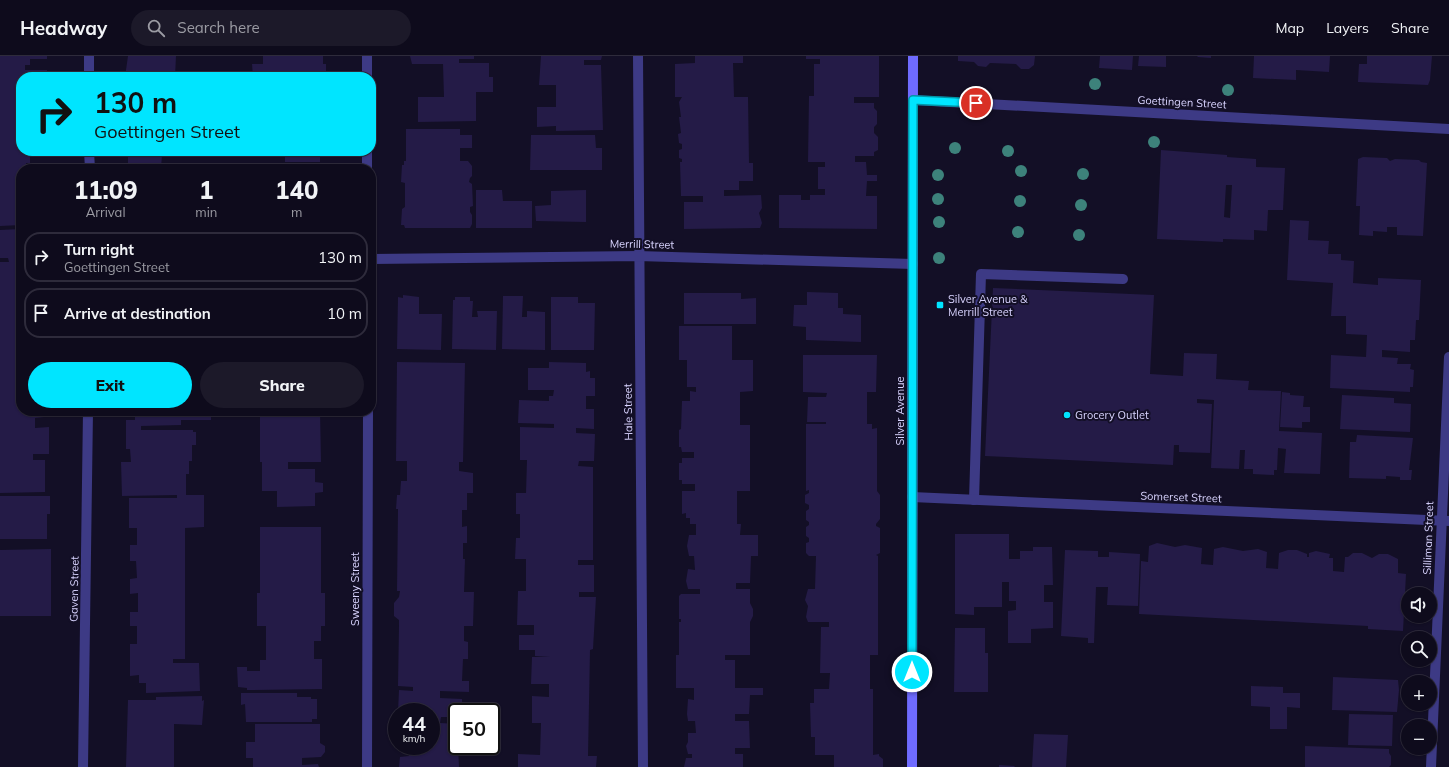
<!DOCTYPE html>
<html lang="en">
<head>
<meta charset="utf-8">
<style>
  :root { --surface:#0e0b1c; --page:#1c1929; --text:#f1f3f6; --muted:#9b9ba3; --line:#2e2b3b; --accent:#00e5ff }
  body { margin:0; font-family:Mulish,sans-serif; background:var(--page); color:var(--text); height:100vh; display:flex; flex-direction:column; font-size:15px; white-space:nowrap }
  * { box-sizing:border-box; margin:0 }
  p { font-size:13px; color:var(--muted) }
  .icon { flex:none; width:22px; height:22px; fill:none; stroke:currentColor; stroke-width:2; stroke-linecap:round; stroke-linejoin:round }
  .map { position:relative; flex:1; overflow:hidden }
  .details { position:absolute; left:16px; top:108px; width:360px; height:252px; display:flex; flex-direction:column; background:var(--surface); border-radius:16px; box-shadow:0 1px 3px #0004,0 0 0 1px var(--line) }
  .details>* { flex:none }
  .banner { position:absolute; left:16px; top:16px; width:360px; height:84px; border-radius:16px; box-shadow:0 1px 3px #0004,0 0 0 1px var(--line); background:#00e5ff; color:#111; overflow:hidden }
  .tools { position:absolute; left:1401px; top:531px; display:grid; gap:8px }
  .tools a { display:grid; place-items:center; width:36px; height:36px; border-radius:50%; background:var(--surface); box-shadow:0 1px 3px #0004,0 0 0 1px var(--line); font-size:20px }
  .speed { position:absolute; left:388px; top:647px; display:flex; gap:8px; font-size:20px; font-weight:700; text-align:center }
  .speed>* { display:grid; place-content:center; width:52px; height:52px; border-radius:50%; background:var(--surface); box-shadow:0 1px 3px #0004,0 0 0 1px var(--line); line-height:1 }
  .speed small { font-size:10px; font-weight:400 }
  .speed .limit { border:2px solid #111; border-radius:6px; background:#fff; color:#111 }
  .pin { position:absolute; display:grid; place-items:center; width:34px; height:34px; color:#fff; margin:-17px; border:2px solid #fff; border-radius:50%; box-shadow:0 1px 4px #0007 }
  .me { position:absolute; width:44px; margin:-22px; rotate:0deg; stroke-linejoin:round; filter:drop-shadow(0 0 3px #0008) }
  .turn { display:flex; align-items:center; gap:14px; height:84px; padding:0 12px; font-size:18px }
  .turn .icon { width:52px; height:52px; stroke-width:2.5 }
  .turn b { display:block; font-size:28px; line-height:34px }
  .eta { display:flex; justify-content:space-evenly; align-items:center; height:68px; text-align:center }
  .eta b { font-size:24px; font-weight:800; line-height:28px }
  .action { display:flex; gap:8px; margin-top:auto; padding:8px 12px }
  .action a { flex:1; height:46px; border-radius:24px; background:var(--accent); color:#111; font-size:16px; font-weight:800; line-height:46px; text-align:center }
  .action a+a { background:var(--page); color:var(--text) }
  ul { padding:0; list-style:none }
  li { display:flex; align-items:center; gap:12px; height:50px; margin:0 8px 6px; padding:0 4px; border:2px solid var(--line); border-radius:16px }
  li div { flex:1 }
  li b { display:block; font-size:15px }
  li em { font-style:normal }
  header { display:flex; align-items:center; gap:24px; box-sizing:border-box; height:56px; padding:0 20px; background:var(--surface); border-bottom:1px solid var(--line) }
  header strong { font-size:19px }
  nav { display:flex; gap:22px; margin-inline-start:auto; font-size:14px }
  .search { width:280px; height:36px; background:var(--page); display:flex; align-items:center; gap:10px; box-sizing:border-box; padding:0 14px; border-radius:22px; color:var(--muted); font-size:15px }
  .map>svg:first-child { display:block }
</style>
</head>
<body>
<header>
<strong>Headway</strong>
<div class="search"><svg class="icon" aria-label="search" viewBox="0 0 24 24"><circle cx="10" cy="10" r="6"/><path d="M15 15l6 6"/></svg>Search here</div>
<nav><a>Map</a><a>Layers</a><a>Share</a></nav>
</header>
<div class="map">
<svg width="1449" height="711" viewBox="0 0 1449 711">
  <rect width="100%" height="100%" fill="#130f26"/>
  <g fill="#241b47" fill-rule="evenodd">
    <path d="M0 0H47V3H30V9H25V14H47V21H21V95H48V101H30V107H26L27 113H21V169L0 170Z"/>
    <path d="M128 0H176L175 21H125Z"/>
    <path d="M263 0H323V8H326V21H253L252 8H263Z"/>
    <path d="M410 0H474V3H459V7H489V21H493V36H476V65L418 66V41H444L443 8H412Z"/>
    <path d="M541 0H602L601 4H584V9H601L603 74 556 75V70L537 71V51H556V29H539Z"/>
    <path d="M695 0H743V7H733L734 41H748L749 107H753V125H739V134H724V140L761 139 762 152 759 157 762 167 760 172 684 173V146H703V140H681L680 106H682V103L679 102V94L682 93V88L679 87 678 78 681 77 679 61H681L679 46 682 41H675V8L695 7Z"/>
    <path d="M806 0H879V41H854V47H874V52L877 55V68L874 71V77L878 81V94L874 96V100H855V106H866L867 119H877V125H867L866 140H877V173L779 172V139H801V144H810V139H825V133H818V111H825V106H808L809 40H814V8H820V3H806Z"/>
    <path d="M958 0H1035L1034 9 1029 13H1021L1016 8 990 7 986 11 978 10 974 6 958 5Z"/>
    <path d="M1100 0H1133L1132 14 1099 12Z"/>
    <path d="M1139 0H1166V11L1138 10Z"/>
    <path d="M1197 0H1211V2L1198 1Z"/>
    <path d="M1254 0H1330L1329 16 1296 14V24L1253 22Z"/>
    <path d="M1367 0H1432L1430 24 1428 29 1358 26 1359 8H1367Z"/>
    <path d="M406 73H460V79H472V92H460V105H468L472 110V120L470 122 469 126 472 128 473 150 470 151V156L472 159V168L470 172H405L404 169H401L402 153 405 151V127L401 126 402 109H404V105H406Z"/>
    <path d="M531 79H595L596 92H602V114H530Z"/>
    <path d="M1161 94 1227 99V101L1256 103V111L1285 112 1283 154H1268L1267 175 1254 174V184L1223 183V186L1157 183ZM1226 129H1232L1230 162 1224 161Z"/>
    <path d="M269 95H320V106H285V101H269Z"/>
    <path d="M128 98H162L161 113H128Z"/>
    <path d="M1363 101 1387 102 1390 105 1395 103 1419 104 1421 106 1427 107 1423 180 1397 179V171H1387V176L1373 175V180L1359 179 1360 150H1356L1358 103Z"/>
    <path d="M227 107 256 108V113H227Z"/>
    <path d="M476 134H502L503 145H532V172H476Z"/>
    <path d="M586 134V166L536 165 535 150 551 149V135Z"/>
    <path d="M1290 164 1309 165 1308 184 1329 185 1328 198H1341V204L1354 205 1353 227 1378 229V222L1421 224 1419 264H1416L1415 284H1410V296L1382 294V301L1398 302 1397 308H1411L1410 313 1414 314 1413 331H1410V336L1330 332 1331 299 1366 301 1367 279 1346 278V260H1331L1333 227 1287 224Z"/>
    <path d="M21 173V355H49L44 357V361L35 362V372L49 371V398H33V404H45V436L0 437V206H9L8 202H0V174Z"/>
    <path d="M993 232 1154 239 1150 318 1183 320 1184 297 1217 298 1216 323 1249 325 1248 334 1281 335 1279 375 1322 377 1320 418 1284 417 1286 393 1278 392 1277 414H1274V419L1253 418V413H1244L1245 394H1240L1239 413 1211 412 1214 344 1197 343V347L1212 348 1210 397 1179 396V389H1174L1173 409 985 400Z"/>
    <path d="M807 236 838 237V252H843V258L861 259V286L806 284V271L793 270 794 249H807Z"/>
    <path d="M684 237H741V243L756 242V268H684Z"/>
    <path d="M403 239 419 241V258H442L441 294 397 293 398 241 403 242Z"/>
    <path d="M503 240H523L522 261H527V255L545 256V294L502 293Z"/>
    <path d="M455 241H470V245H473L472 261H478L477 255H497L496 294 452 293 453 244H455Z"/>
    <path d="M551 241H578V247H595L594 294H551Z"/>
    <path d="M679 270H732V304H753V335L740 336V369H750V435H737V468H741L740 479H758V500H751L750 527H736V533H750V547L753 553V560L750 566V599H725V604H735V632H763V639H750L749 658H735V665H749L750 692H735V698H743V711H684L686 702H692V698H688L686 690 688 686V677H696L695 665H688L687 658 688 643 694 644V632H676V599H679V566H681V563H679V540L681 538H700V533H688L686 525 688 513 695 514 694 500H689L687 490 689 479H696V468H690V462H686V457L682 458V435H695V428H682V424H679V407H682V402H694V396H682L681 391H679V374L681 373 682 345H690V335L696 336V331H687V304H679Z"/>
    <path d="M803 299H877L876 336H867V368H872V373L877 372V435L880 439V463L876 468V470L880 472V497L876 499 878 500V599H870V633H873V699L879 698V700L883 703V711H834V699H815V681H811L810 647H814V633H829L830 617H820L821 571H829V566H808L806 561 808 550 805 544 808 533H815L816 500H809L806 497V487L809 486V482L806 480V471L809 469V466L806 464V455L809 453V449L805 447V439L809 437V434L806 435V368H826V366H807L808 341H826L827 337 803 336Z"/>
    <path d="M397 306 465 307 463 406H459V415L473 417V437H467V454H462V471L467 470V487H463V503H465L464 536H474L473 570H464V585L468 586V603H463L462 625H469V636L440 635V642L462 643V656H457V661H441L440 667 457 668 459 711H399L400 701 409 700V693L401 692 400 690H431V656H398L399 634 413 635V631L398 630 399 569V564L394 560V547L399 541 400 535H397L398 453H396L397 439H400L401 425H407V405H396Z"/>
    <path d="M549 306 586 307V316L590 315V322H595V340H586V353H594V373L576 372V377L595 378 594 405H579L578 410 593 411V504H578V509H594V536H579V541H596L593 593 590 594 588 700H597L596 711H518V698L540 699 541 667H532V640L549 641V628H531L532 601H550L535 600V594H519V579H534V569H517L518 535H526V503H515L516 482H520V458H516V437H526L527 404H520V371L554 372V368L518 367 519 344 549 345V340H553L554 334H528V312H549Z"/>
    <path d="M1282 336 1290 337V339L1304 340 1303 351H1310V366H1302V372L1280 371Z"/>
    <path d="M1342 339 1394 342V347L1411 348 1410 376 1340 373Z"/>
    <path d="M135 355H211V364H181V369L141 370V374H193V376H196V389H192V405H189V418H186V439H204V471L185 472V603H173V607H199L200 635 146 637V627H139V619L130 620V588H137V570H130V556H138V537L130 538V523L137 522 136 505H130V489H137V472H129V442H177V439L122 440 121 406H131L130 393H126V364H135Z"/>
    <path d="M260 355H320L321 406H288V413H315V426L323 427V436L315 437V450L277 451V435H262V406H260Z"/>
    <path d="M1357 379 1413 382 1409 414H1412L1411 424H1400V421L1386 420V423L1349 422 1350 386H1356Z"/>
    <path d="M0 440H50V458H47V483H0Z"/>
    <path d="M260 471H321V537H325V570H321V585H314V603H322V633L247 634V632L238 631 237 611H247V615H260V604H266V570H257V537H260Z"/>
    <path d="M955 478H1009V503H1020V495H1033V491H1052L1053 529H1044V546H1053V572L1031 573V587H1008V555L1016 554V545H1009V526H1002V551H974V559L955 558Z"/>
    <path d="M1157 487 1175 491 1185 489 1202 492 1201 508 1213 509 1214 493 1223 491 1243 495 1258 493 1267 496 1266 512 1278 513 1279 497 1288 494H1297L1307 498V501H1309V497L1316 495 1330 498 1329 502H1333V515L1344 516 1345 501H1348L1353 497H1362L1372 502 1379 498H1388L1398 503V517L1406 518 1403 575 1368 573V570L1139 558 1141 505 1148 506 1149 490Z"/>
    <path d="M51 493V560H0V494Z"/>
    <path d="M1065 494 1098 495V501H1109V496L1140 498 1138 550 1107 549 1108 531H1096L1094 587H1088V582L1061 580Z"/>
    <path d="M955 572H985V597H988V636H954Z"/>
    <path d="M1333 621 1398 624 1399 634 1397 656 1332 654Z"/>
    <path d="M1251 630 1283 631V637H1300V652L1287 651V673H1270V651L1251 650Z"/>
    <path d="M241 637H297V641H311V643H317V663H312V666H246L245 648 241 649Z"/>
    <path d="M202 640V645L204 644 202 669 174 668V711H126L128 644H156V641Z"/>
    <path d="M1349 658 1393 659 1392 690 1348 689Z"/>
    <path d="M255 668H320V687L325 690V696L321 701 302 702V709L318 708 319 711H253V702H246V686H255Z"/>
    <path d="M1034 678 1068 679 1066 711H1032Z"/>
    <path d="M1305 690 1389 693V697L1391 700V709L1389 711H1305Z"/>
    <path d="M999 709 1015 710 1014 711H999Z"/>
  </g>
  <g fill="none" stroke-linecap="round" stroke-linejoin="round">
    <path stroke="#3d3a85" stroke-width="10" d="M974 444 981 218 1123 223"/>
    <g stroke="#3d3a85" stroke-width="10">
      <path d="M89 0V21"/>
      <path d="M367 0V21"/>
      <path d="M638 0 643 711"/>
      <path d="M913 44 1449 73"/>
      <path d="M89 95 90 113"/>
      <path d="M367 95V113"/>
      <path d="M371 203 638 200 913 208"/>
      <path d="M912 441 1449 465"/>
      <path d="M83 711 88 355"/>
      <path d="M367 711 368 355"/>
      <path d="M1431 711 1449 301"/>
    </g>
    <path stroke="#6f6bff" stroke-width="10" d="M912 711 913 0"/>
  </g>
  <g fill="#3d827b">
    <circle cx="1095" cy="28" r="6"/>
    <circle cx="1228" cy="34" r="6"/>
    <circle cx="1154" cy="86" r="6"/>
    <circle cx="955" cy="92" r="6"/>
    <circle cx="1008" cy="95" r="6"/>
    <circle cx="1021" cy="115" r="6"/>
    <circle cx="1083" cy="118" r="6"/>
    <circle cx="938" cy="119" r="6"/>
    <circle cx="938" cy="143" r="6"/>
    <circle cx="1020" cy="145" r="6"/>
    <circle cx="1081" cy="149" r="6"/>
    <circle cx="939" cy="166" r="6"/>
    <circle cx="1018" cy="176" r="6"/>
    <circle cx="1079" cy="179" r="6"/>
    <circle cx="939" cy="202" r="6"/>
  </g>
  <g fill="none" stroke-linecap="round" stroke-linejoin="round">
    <defs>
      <path id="route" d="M912 616 913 44 976 47"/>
    </defs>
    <use href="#route" stroke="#0095a6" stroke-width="10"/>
    <use href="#route" stroke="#00e5ff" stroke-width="7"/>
  </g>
  <g fill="#00e5ff" stroke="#130f26" stroke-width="1.5">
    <rect x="936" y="245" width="8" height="8" rx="2"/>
    <circle cx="1067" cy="359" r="4"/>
  </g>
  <g text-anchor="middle" stroke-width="4" stroke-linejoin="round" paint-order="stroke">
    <g font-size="11" fill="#d9d4ff" stroke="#130f26">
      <text transform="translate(1182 46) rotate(3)" y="4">Goettingen Street</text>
      <text transform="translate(642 188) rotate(1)" y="4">Merrill Street</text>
      <text transform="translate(900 355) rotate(-90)" y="4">Silver Avenue</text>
      <text transform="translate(628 356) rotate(-91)" y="4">Hale Street</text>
      <text transform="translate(1181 441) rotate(2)" y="4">Somerset Street</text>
      <text transform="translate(1428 482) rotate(-88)" y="4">Silliman Street</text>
      <text transform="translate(74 533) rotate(-89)" y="4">Gaven Street</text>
      <text transform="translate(355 533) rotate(-90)" y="4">Sweeny Street</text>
    </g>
    <g font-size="11" fill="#d9d4ff" stroke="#130f26" text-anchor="start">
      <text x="948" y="247">Silver Avenue &amp;<tspan x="948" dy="13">Merrill Street</tspan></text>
      <text x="1075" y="363">Grocery Outlet</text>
    </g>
  </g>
</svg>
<div class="tools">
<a><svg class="icon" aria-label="sound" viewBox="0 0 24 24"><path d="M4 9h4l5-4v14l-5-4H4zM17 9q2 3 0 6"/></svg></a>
<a><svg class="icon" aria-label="search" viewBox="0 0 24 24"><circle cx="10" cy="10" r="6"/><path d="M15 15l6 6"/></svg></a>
<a>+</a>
<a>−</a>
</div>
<div class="speed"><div>44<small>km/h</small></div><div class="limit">50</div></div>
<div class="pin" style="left:976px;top:47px;background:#d93025"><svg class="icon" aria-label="arrive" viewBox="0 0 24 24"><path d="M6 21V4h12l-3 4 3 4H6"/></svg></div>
<svg class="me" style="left:912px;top:616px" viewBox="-20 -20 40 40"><circle r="17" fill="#00e5ff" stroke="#fff" stroke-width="3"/><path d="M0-11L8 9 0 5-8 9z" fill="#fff"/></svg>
<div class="banner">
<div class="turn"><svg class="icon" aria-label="right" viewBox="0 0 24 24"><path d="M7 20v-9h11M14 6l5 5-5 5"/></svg><div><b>130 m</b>Goettingen Street</div></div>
</div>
<section class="details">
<div class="eta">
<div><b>11:09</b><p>Arrival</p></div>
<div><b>1</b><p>min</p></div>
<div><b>140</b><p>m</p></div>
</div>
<ul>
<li><svg class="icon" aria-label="right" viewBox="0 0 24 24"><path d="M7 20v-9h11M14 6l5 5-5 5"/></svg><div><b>Turn right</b><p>Goettingen Street</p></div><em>130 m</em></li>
<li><svg class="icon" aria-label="arrive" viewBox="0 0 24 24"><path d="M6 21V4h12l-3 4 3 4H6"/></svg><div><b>Arrive at destination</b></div><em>10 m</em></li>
</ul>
<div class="action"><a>Exit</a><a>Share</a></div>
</section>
</div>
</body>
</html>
